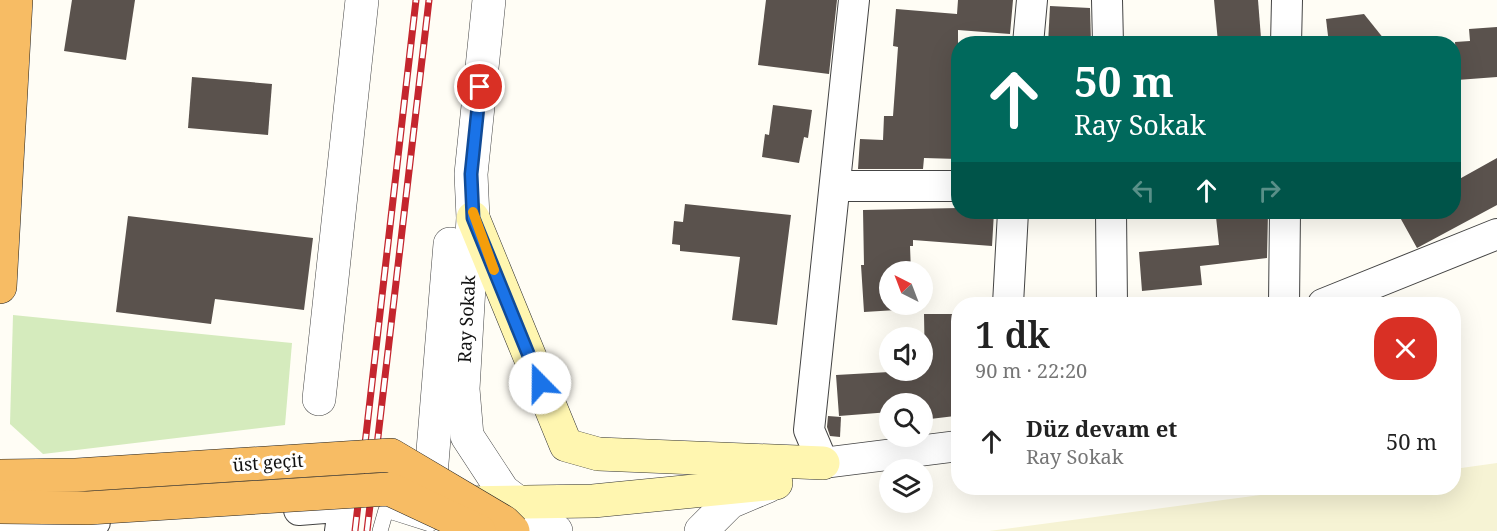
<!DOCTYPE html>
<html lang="tr">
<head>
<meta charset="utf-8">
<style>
  :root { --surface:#fff; --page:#f6f6f6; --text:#222; --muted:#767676 }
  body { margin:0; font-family:"Noto Serif",serif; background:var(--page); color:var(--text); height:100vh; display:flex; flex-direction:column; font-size:22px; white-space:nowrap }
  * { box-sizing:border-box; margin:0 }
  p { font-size:20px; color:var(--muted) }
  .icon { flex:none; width:33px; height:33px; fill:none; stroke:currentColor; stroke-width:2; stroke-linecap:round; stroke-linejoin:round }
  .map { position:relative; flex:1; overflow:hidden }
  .details { position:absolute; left:951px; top:297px; width:510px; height:198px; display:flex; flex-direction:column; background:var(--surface); border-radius:24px; box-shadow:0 6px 24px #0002 }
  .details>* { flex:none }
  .banner { position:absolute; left:951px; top:36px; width:510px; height:183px; border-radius:24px; box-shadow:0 6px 24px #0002; background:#00695c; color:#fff; overflow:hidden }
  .needle { width:39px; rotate:318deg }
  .controls { position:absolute; left:879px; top:261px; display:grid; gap:12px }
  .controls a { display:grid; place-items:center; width:54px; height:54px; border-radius:50%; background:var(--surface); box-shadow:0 6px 24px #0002; font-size:30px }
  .pin { position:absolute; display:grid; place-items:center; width:51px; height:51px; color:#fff; margin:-26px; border:3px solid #fff; border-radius:50%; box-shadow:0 2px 6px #0007 }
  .me { position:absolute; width:66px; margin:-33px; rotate:338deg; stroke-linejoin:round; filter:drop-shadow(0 0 4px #0008) }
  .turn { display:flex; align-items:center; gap:21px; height:126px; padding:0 24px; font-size:27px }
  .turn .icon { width:78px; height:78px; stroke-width:2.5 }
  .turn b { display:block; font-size:42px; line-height:51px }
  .lanes { display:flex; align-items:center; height:57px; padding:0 24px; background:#0003; justify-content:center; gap:30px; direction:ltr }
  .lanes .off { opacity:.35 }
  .round { display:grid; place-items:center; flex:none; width:63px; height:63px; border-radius:24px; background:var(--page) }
  .overview { display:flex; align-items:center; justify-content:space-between; height:102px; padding:0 24px }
  h1 { font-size:36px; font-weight:600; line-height:45px }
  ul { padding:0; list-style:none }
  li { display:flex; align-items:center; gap:18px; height:84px; padding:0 24px }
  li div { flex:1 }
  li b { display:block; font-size:22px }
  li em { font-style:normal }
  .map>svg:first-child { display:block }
</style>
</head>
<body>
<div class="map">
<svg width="1497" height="531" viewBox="0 0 1497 531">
  <rect width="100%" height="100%" fill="#fffdf5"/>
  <path fill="#f6f3d4" d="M1497 463V531H989L1313 488H1454V469Z"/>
  <path fill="#d5ebbd" d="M13 315 292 343 285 425 43 454 10 424Z"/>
  <g fill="#5a524d">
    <path d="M72 0H135L126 60 64 51Z"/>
    <path d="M766 0H837L829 74 758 65Z"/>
    <path d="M958 0H1013L1010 34 958 30V159L924 158 923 169H858L860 139 883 140 884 116H893L898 47 893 46 896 9 957 14Z"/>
    <path d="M1214 0H1258L1261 38 1218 42Z"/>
    <path d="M1050 6 1090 8 1091 44H1048Z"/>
    <path d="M1364 14 1388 44H1329L1326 19Z"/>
    <path d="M1497 27V77L1457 80 1455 42 1470 41 1469 29Z"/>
    <path d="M192 77 272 84 268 135 188 128Z"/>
    <path d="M773 105 812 110 808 138 804 137 799 163 762 157 765 134 769 135Z"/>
    <path d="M1497 158V205L1417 248 1397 212H1454V182Z"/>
    <path d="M685 204 791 215 777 325 732 320 740 257 680 251V245L672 244 674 221 683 222Z"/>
    <path d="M958 208V212H994L992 246 913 240V246H910L911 272H890V304H913V309L864 312 861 265H864L863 210Z"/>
    <path d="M1268 212 1267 258 1200 266 1202 285 1142 291 1139 252 1219 245 1216 217Z"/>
    <path d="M128 216 313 238 304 310 215 299 211 324 116 312Z"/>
    <path d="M924 314H958V408H955V416L930 419V410L924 411 922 404H890V412L839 416 836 375 925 370Z"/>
    <path d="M828 416 841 417 840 437 830 436 827 427Z"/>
  </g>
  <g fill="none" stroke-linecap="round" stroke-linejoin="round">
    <defs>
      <path id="service" d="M380 531 386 510 430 524"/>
      <g id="minor">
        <path d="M854 0 809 430 823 463 958 446"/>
        <path d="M1107 0 1108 44"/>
        <path d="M1028 44 1032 0"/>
        <path d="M1286 44 1287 0"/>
        <path d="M835 186H958"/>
        <path d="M1111 212 1112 304"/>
        <path d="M1008 304 1013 212"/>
        <path d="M1284 304 1285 212"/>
        <path d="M1323 304 1497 234"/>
        <path d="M299 510 337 507 342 517 340 531"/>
        <path d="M0 527 95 522"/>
      </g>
      <g id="tertiary">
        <path d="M489 0 471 174 473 218 463 389 467 436 503 491 556 531"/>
        <path d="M319 399 362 0"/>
        <path d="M435 503 431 475 450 244"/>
        <path d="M701 531 730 502 768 486"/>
      </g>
      <g id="secondary">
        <path d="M473 218 566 445 598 454 823 463"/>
        <path d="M458 503 593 501 776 483"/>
      </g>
      <path id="trunk" d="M0 287 16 0"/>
    </defs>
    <use href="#service" stroke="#444" stroke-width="16"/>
    <use href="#minor" stroke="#444" stroke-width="32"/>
    <use href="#tertiary" stroke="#444" stroke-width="34"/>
    <use href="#secondary" stroke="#333" stroke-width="34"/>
    <use href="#trunk" stroke="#222" stroke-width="34"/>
    <use href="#service" stroke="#fff" stroke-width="15"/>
    <use href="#minor" stroke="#fff" stroke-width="30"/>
    <use href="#tertiary" stroke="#fff" stroke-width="33"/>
    <use href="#secondary" stroke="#fff6b0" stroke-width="33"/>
    <use href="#trunk" stroke="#f7bc64" stroke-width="33"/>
    <defs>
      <g id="rail">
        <path d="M355 531 416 0"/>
        <path d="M367 531 429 0"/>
      </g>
    </defs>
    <use href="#rail" stroke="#c4262e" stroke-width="7"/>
    <use href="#rail" stroke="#fff" stroke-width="4.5" stroke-dasharray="14" stroke-linecap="butt"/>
    <defs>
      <g id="trunk-bridge">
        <path d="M0 476 76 475 391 455 504 522 513 531"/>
        <path d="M0 507 88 508 389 489 479 531"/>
      </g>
    </defs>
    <use href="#trunk-bridge" stroke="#222" stroke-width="34" stroke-linecap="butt"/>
    <use href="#trunk-bridge" stroke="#f7bc64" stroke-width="33"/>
  </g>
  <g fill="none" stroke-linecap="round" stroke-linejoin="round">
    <defs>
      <path id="route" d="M480 87 471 174 473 218 540 383"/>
    </defs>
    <use href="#route" stroke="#114b97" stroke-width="15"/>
    <use href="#route" stroke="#1a73e8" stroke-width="10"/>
    <path stroke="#f59e0b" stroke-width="10" d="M473 212 494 270"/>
  </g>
  <g text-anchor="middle" stroke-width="6" stroke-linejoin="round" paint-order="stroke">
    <g font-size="18" fill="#111" stroke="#fff">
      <text transform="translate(467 319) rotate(-87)" y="6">Ray Sokak</text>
      <text transform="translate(268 463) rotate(-4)" y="6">üst geçit</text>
    </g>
  </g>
</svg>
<div class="controls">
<a><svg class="needle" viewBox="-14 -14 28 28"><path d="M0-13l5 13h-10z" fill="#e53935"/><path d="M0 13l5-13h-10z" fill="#767676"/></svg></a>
<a><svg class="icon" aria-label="sound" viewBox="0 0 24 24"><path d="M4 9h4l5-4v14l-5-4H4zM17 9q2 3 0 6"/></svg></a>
<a><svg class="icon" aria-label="search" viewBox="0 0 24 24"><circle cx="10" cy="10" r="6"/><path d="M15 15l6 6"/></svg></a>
<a><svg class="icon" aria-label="layers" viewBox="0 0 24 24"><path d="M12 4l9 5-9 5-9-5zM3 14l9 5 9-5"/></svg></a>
</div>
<div class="pin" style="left:480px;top:87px;background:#d93025"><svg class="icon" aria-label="arrive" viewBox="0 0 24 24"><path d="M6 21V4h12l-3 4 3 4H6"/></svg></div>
<svg class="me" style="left:540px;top:383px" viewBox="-20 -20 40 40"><circle r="19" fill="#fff"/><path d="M0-13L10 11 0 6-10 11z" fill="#1a73e8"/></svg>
<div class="banner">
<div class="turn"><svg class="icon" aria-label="ahead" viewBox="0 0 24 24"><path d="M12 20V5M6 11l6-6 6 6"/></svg><div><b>50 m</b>Ray Sokak</div></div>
<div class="lanes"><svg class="icon off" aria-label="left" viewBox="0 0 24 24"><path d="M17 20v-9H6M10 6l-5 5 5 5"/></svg><svg class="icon" aria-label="ahead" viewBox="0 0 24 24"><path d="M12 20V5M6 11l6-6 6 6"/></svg><svg class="icon off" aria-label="right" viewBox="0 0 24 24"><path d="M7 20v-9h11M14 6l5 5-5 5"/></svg></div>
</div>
<section class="details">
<div class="overview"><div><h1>1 dk</h1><p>90 m · 22:20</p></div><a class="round" style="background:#d93025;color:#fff"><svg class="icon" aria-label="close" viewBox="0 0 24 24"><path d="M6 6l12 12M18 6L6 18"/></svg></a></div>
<ul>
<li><svg class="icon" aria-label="ahead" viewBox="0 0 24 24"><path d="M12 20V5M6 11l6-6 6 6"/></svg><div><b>Düz devam et</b><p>Ray Sokak</p></div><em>50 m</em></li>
</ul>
</section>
</div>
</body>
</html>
